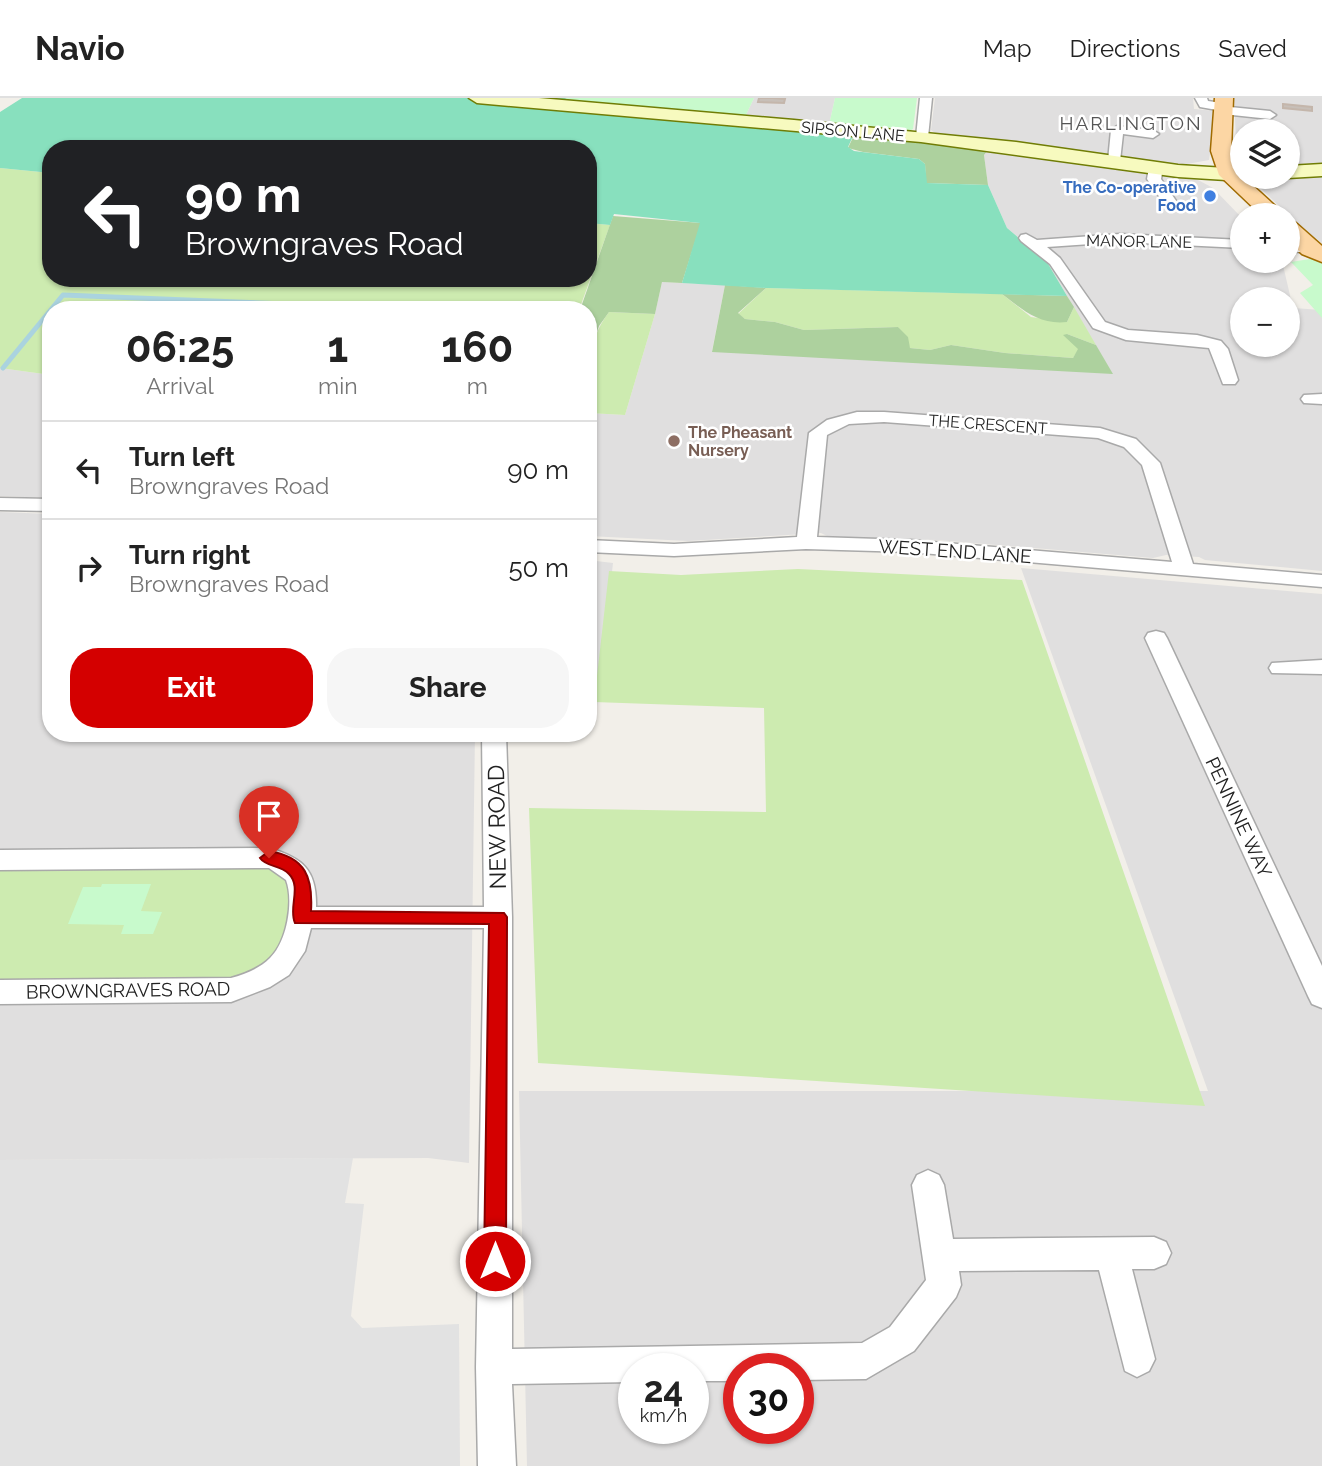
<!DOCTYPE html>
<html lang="en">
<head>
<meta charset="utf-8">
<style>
  :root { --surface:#fff; --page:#f6f6f6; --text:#222; --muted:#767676; --line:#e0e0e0; --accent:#d40000 }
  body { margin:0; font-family:Raleway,sans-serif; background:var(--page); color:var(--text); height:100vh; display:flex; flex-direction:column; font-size:26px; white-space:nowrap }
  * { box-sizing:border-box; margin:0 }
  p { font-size:23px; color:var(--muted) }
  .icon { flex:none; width:38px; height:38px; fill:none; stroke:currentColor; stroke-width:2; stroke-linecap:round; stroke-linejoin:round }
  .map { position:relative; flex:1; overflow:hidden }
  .panel { position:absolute; left:42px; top:203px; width:555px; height:441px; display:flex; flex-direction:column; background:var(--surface); border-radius:28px; box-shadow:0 2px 5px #0004 }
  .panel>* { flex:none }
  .banner { position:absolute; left:42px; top:42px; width:555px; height:147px; border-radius:28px; box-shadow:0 2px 5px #0004; background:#202124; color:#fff; overflow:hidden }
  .buttons { position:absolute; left:1230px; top:21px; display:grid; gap:14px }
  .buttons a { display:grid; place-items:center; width:70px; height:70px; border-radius:50%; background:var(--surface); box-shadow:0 2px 5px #0004; font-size:35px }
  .speed { position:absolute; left:618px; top:1255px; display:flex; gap:14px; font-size:35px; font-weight:700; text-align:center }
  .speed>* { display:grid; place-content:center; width:91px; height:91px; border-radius:50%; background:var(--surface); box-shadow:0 2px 5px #0004; line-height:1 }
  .speed small { font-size:18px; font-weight:400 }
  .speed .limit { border:10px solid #d22; background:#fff; color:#111 }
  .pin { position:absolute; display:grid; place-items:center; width:60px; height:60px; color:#fff; margin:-72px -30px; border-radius:50% 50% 50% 0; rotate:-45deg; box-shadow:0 0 7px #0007 }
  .pin .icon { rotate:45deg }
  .me { position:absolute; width:77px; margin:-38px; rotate:0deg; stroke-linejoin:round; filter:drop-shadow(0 0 5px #0008) }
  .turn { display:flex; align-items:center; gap:24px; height:147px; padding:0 28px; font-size:32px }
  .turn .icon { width:91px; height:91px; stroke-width:2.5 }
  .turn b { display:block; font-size:49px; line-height:60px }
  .eta { display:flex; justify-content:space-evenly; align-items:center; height:119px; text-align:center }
  .eta b { font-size:42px; font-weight:700; line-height:49px }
  .primary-button { display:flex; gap:14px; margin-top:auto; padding:14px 28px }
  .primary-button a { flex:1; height:80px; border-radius:28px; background:var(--accent); color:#fff; font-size:28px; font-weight:700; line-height:80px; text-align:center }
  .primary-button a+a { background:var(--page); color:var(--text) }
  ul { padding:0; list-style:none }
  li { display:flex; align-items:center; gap:21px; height:98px; padding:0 28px; border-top:2px solid var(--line) }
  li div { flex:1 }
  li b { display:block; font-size:26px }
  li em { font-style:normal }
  header { display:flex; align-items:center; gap:42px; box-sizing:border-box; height:98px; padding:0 35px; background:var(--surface); border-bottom:2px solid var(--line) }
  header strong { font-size:33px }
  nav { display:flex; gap:38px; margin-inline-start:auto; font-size:24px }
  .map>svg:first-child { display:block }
</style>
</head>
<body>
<header>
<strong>Navio</strong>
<nav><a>Map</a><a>Directions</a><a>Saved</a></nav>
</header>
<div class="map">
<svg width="1322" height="1368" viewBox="0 0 1322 1368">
  <rect width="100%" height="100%" fill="#f2efe9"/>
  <g fill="#e0dfdf" fill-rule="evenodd">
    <path d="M754 0H835L829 27 745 19Z"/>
    <path d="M935 0H1193L1194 11 1216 13 1209 62 1187 66 1189 69 938 37 931 32Z"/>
    <path d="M1234 0H1322V67L1288 69V33H1242V65L1236 43Z"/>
    <path d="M991 48 1186 77 1200 83 1213 90 1242 120V141H1226L1231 150 1242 151V163H1282L1293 210 1322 212V473L1205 462 1199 459 1166 457 1153 460 937 442 829 439 821 435 688 443 588 438V315L625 317 655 216 662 184 725 187 712 253 1112 275 1047 164 1007 130 988 87 984 57ZM1242 201H1288V247H1242Z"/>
    <path d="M1322 76V145L1302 130 1252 82Z"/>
    <path d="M0 270 51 277V400L0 398Z"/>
    <path d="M0 414 51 416V635H475L469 1065 428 1060 0 1062Z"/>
    <path d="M588 462 613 465 597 608H588Z"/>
    <path d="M1021 470 1322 496V1368H527L519 993H1208ZM634 1270H693V1330H634ZM738 1270H798V1330H738Z"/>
  </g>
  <path fill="#ebdbe8" d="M63 197 311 207 318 210 51 212Z"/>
  <g fill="#cdebb0">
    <path d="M0 70 51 75V180H588V125L610 127 579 212H317L311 207 209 202 199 212H51V277L0 270Z"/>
    <path d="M766 190 1002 196 1031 219 1067 224 1074 209 1096 247 1067 236 1079 251 1073 260 1005 255 951 247 930 252 910 250 898 229 804 232 775 224 745 221 738 216Z"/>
    <path d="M609 214 655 216 625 317 588 315C588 277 585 246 609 214Z"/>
    <path d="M798 471 1022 482 1205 1008 538 965 529 710 766 714 764 610 594 604 609 473 681 477Z"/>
    <path d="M0 770 278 771 284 775 293 795 281 849 263 869 233 882 0 886Z"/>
  </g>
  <g fill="#add19e">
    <path d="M855 35 991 48 984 57 988 87 926 85 925 66 919 61 863 54 848 50Z"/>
    <path d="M613 118 701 125 682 185 662 184 655 216 609 214 599 228 588 258V212H580Z"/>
    <path d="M725 187 766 190 738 215 745 221 775 224 804 232 898 229 908 239 910 250 930 252 951 247 1005 255 1073 260 1078 251 1063 237 1067 236 1096 247 1113 276 712 254Z"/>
    <path d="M1002 196 1067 198 1074 209 1067 224C1039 227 1023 212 1002 196Z"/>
  </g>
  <g fill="#c8facc">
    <path d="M566 0H754L745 19 564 4Z"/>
    <path d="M835 0H917L913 31 907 34 829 27Z"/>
    <path d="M1316 160 1322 164V220L1300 195 1313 187 1291 164Z"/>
    <path d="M102 786H151L141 813 162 814 153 836H121L124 827 68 826 83 789H101Z"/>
  </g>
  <path fill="#88e0be" d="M22 0H566L561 8 854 36 848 49 854 53 919 61 925 66 927 85 988 87 1007 130 1047 164 1067 198 766 190 682 185 700 125 614 116 610 127 588 125V51H51V75L0 70V14Z"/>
  <path fill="#e2e2e2" d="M353 1060 345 1105 364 1106 351 1218 362 1230 459 1226 460 1368H0V1062Z"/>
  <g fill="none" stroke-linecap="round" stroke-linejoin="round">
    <path stroke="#aad3df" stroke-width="5" d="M3 270 63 197 311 207 317 212"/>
  </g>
  <g fill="#c7bfb8" stroke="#c4b6ab" stroke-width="2">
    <path d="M759 0H773L785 1 784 5 758 4Z"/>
    <path d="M1283 6 1312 9V13L1283 10Z"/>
  </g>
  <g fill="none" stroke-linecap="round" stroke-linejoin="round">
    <defs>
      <g id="street">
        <path d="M920 0H932L928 39 922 43 916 39Z"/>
        <path d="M1195 0H1207L1208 3 1228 6 1230 9 1270 13 1276 17 1270 21 1223 16 1217 12 1200 9Z"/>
        <path d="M1117 28 1153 32 1159 36 1153 40 1123 36 1120 63 1114 67 1108 63 1111 32Z"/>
        <path d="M1156 66 1163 70 1161 81 1179 107 1177 110H1167L1147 81 1149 70Z"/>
        <path d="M1026 136 1037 142 1120 136 1242 142V150L1120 144 1047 149 1060 160 1105 224 1128 232 1197 237 1221 243 1228 251 1238 282 1235 286H1223L1209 250 1126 242 1093 230 1050 166 1021 143 1019 140 1021 137Z"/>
        <path d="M1288 145 1310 147 1317 151 1310 155 1288 153Z"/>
        <path d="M1322 296V306L1304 305 1301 301 1304 297Z"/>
        <path d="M857 314H884L1100 330 1136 341 1160 365 1193 466 1322 477V489L910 454 806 451 674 458 588 454V442L674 446 797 439 809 335 827 322ZM884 324 1098 340 1124 349 1142 367 1172 464 910 442 817 439 827 337 849 326Z"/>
        <path d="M0 400 51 401V413L0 412Z"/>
        <path d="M1156 533 1164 535 1167 540 1322 868V910L1312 906 1308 898 1145 540 1148 535Z"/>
        <path d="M1322 562V576L1272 575 1269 570 1272 565Z"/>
        <path d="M482 635H506L512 819V1251L862 1245 890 1229 926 1182 912 1087 917 1077 928 1072 939 1077 944 1087 953 1141 1154 1139 1166 1144 1171 1155 1166 1166 1154 1171H1132L1155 1261 1149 1273 1137 1279 1125 1273 1099 1172 959 1173 961 1187 956 1199 914 1253 866 1281 798 1282V1270H738V1283H693V1270H634V1284L512 1286 516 1368H478L476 1269 484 830H311L305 853 289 877 270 889 231 904 0 906V882L231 880C245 876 259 871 270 860 287 844 294 803 286 782L269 770 0 772V752L269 750C303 760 317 772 316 809H484Z"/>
      </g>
      <g id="secondary">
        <path d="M469 0H539L794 22 1016 44 1178 67 1242 71V79H1250L1242 83 1178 79 921 44 477 5Z"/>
        <path d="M1322 66V78L1288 80 1284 79H1288V68Z"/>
      </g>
      <g id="primary">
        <path d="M1215 0H1233L1231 53 1238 74 1285 117H1261L1219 77 1211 53Z"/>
        <path d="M1288 123 1296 125 1322 148V164L1302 156 1288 142Z"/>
      </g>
    </defs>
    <use href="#street" stroke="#a9a9a9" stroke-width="3"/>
    <use href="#secondary" stroke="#707d05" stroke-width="3"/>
    <use href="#primary" stroke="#a06b00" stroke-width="3"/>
    <use href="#street" fill="#fff" fill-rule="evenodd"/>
    <use href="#secondary" fill="#f7fabf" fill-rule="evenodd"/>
    <use href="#primary" fill="#fcd6a4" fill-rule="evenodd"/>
  </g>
  <path fill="#d40000" stroke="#8a0000" stroke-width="2" d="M269 753C306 759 313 780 311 813L504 815 507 819 506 1163 503 1170 495 1174 487 1170 484 1163 489 826 295 825C288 810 302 789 289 776 281 767 266 769 260 760Z"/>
  <circle fill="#3f7fe0" stroke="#fff" stroke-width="2.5" cx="1210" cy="98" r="7"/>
  <circle fill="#8d6e63" stroke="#fff" stroke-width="2.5" cx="674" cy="343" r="7"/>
  <g text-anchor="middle" stroke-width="5" stroke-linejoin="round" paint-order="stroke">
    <g font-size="16" fill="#222" stroke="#fff">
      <text transform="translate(853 33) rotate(5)" y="6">SIPSON LANE</text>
      <text transform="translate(1139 143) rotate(1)" y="6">MANOR LANE</text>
      <text transform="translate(988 326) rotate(4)" y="6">THE CRESCENT</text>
    </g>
    <g font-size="16" font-weight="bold" fill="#366cbe" stroke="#fff" text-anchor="end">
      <text x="1196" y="95">The Co-operative<tspan x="1196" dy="18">Food</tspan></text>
    </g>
    <g font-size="16" font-weight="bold" fill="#785e54" stroke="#fff" text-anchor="start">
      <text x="688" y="340">The Pheasant<tspan x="688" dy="18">Nursery</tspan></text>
    </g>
    <g font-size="19" letter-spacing="2" fill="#555" stroke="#fff">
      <text x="1131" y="32">HARLINGTON</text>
    </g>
    <g font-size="19" fill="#222" stroke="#fff">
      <text transform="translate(955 453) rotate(4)" y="7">WEST END LANE</text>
      <text transform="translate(1239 719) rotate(65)" y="7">PENNINE WAY</text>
      <text transform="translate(128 892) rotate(-1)" y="7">BROWNGRAVES ROAD</text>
    </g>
    <g font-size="23" fill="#222" stroke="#fff">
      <text transform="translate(497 729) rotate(-91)" y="8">NEW ROAD</text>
    </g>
  </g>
</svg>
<div class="buttons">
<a><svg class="icon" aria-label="layers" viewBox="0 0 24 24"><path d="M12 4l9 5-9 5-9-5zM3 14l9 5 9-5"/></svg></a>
<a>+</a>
<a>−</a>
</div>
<div class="speed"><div>24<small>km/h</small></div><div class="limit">30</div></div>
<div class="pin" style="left:269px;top:760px;background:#d93025"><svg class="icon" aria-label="arrive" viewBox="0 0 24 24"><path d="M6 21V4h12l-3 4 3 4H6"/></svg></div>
<svg class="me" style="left:495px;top:1163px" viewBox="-20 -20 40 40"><circle r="17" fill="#d40000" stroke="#fff" stroke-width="3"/><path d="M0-11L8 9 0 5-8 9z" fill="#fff"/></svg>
<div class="banner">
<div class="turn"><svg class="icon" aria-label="left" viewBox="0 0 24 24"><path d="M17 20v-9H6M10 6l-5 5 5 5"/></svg><div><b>90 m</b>Browngraves Road</div></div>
</div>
<section class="panel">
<div class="eta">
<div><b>06:25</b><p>Arrival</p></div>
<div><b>1</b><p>min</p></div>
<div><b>160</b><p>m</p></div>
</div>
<ul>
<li><svg class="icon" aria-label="left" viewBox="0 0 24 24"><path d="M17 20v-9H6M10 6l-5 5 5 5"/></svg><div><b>Turn left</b><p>Browngraves Road</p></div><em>90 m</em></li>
<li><svg class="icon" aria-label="right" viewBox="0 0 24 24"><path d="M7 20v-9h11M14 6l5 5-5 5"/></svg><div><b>Turn right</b><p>Browngraves Road</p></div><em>50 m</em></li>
</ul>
<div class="primary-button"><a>Exit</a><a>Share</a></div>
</section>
</div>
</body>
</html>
